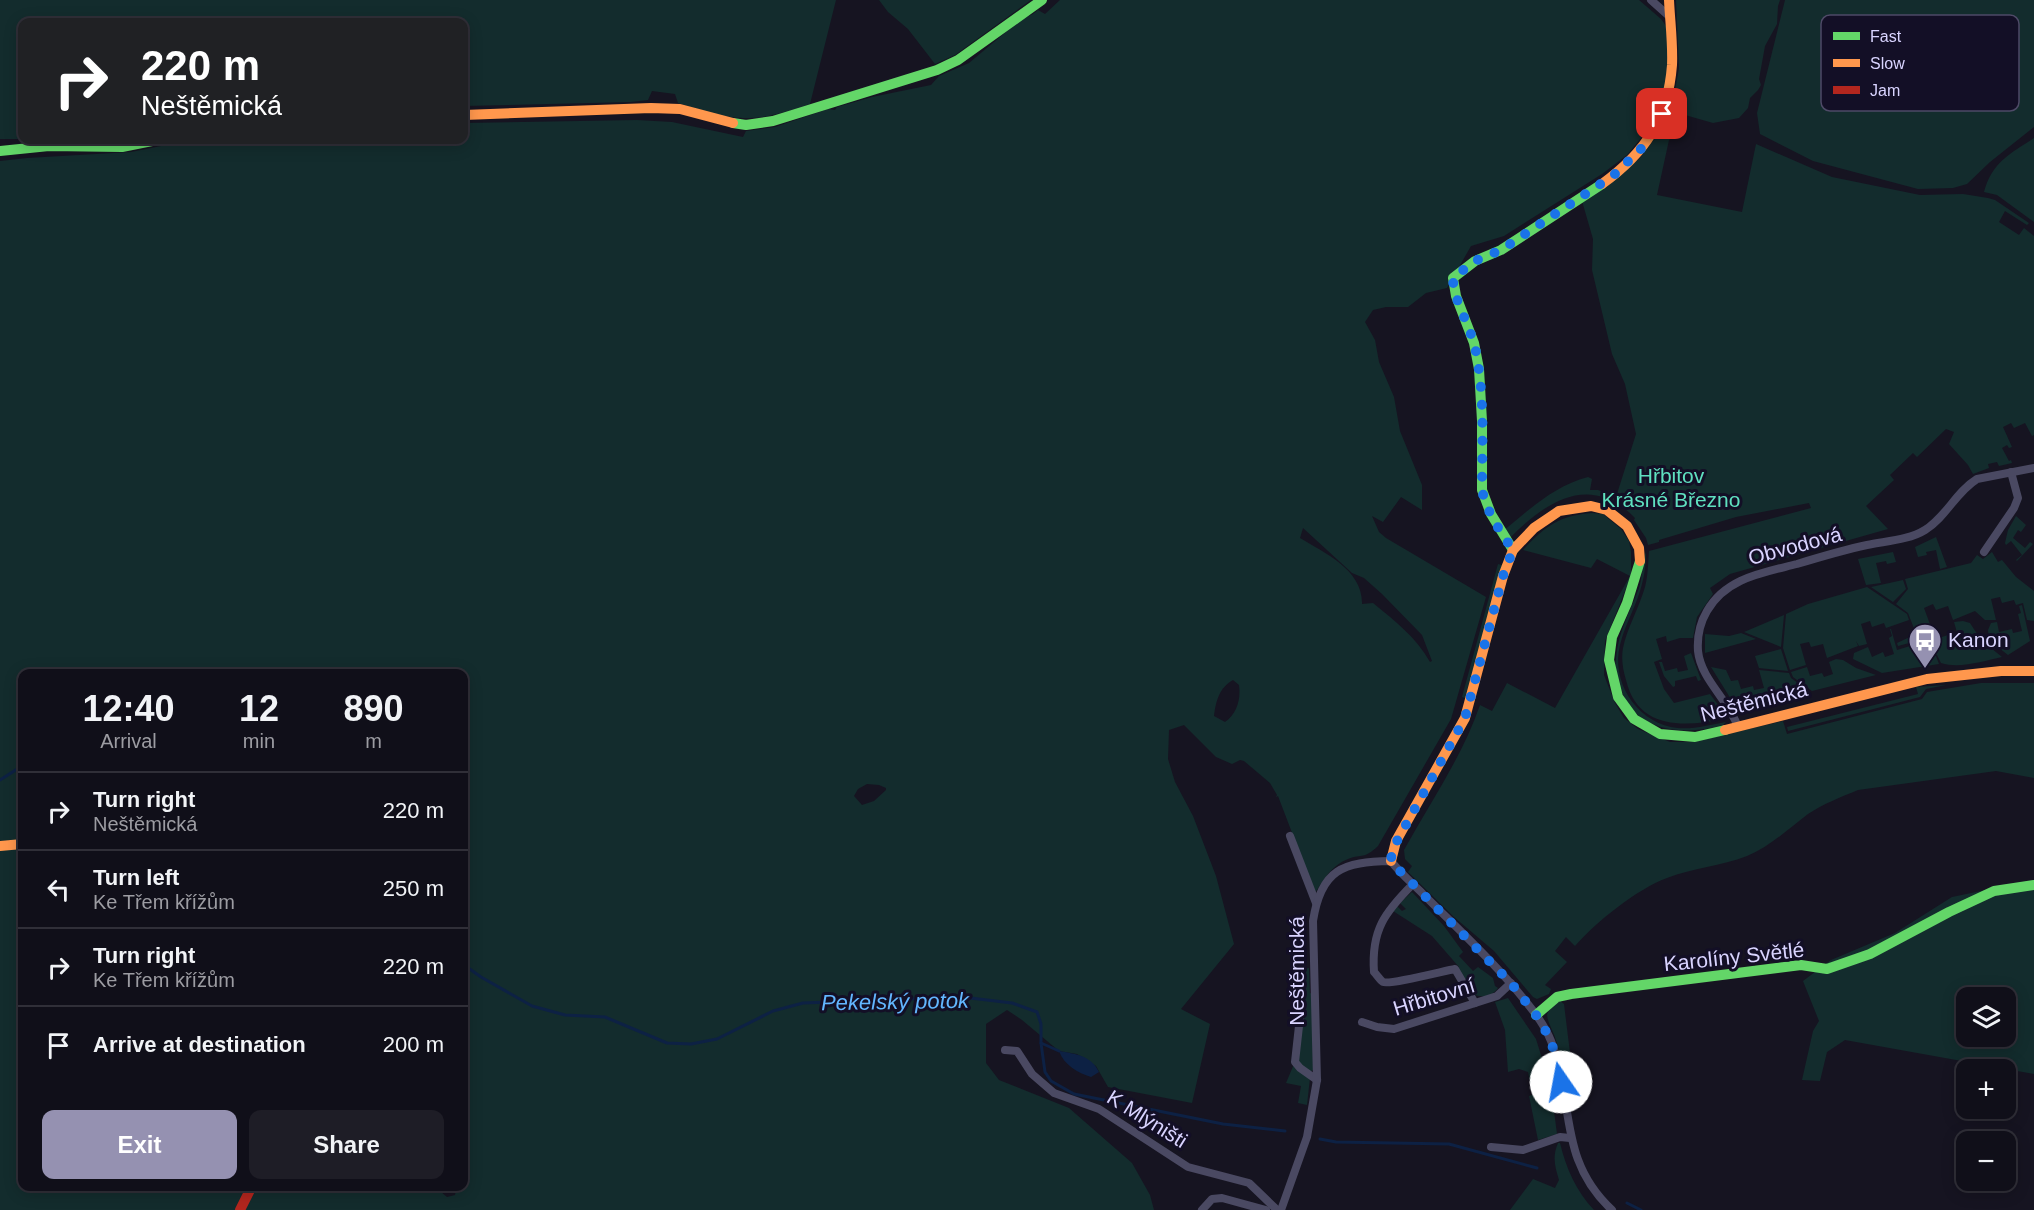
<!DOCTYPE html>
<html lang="en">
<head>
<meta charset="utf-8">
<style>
  :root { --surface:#100f19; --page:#1e1d26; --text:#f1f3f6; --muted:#9c9ca2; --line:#302f38; --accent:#9591b1 }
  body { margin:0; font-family:Helvetica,sans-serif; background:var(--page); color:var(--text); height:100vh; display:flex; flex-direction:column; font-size:22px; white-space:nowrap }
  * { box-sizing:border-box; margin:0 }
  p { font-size:20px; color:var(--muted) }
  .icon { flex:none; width:33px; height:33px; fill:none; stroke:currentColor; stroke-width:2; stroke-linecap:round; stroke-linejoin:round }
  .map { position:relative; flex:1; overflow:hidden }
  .drawer { position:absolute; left:18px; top:669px; width:450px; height:522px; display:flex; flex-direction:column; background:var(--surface); border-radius:12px; box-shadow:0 3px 15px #0003,0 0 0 2px var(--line) }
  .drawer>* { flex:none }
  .banner { position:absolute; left:18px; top:18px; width:450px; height:126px; border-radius:12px; box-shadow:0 3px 15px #0003,0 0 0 2px var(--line); background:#202124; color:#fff; overflow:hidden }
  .buttons { position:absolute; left:1956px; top:987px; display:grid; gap:12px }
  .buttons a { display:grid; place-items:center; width:60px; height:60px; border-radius:12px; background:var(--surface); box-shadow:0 3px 15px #0003,0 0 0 2px var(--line); font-size:30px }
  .pin { position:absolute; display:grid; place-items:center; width:51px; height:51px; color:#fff; margin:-26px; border-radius:12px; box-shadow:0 3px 9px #0006 }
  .me { position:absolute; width:66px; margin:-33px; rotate:348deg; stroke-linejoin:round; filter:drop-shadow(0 0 4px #0008) }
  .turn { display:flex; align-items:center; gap:21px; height:126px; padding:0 24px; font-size:27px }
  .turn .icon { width:78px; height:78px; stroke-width:2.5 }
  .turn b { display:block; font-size:42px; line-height:51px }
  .eta { display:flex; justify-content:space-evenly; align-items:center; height:102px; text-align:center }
  .eta b { font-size:36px; font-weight:600; line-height:42px }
  .cta { display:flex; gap:12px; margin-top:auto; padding:12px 24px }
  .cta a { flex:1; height:69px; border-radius:12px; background:var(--accent); color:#fff; font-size:24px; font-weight:600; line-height:69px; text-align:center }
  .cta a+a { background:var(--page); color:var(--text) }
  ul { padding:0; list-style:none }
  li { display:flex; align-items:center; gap:18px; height:78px; padding:0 24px; border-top:2px solid var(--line) }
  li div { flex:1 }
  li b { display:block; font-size:22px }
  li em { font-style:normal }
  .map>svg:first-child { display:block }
</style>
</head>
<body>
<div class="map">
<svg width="2034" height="1210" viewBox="0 0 2034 1210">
  <rect width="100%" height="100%" fill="#161421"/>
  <g fill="#132c2d" fill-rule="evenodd">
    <path d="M0 0H836L810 104C752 124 736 122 678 103L675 94 652 91 648 100 631 102 464 106V22H22V139H0Z"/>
    <path d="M879 0H1031L955 55 935 64 908 29 888 12Z"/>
    <path d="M1060 0H1639L1661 19 1666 26 1670 64 1661 104 1657 103 1653 117 1641 138 1627 155 1602 174 1504 236 1471 246 1447 288 1426 293 1408 307H1386L1373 310 1365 322 1375 340 1379 362 1394 397 1400 431 1422 485V510L1401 497 1383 522 1372 516 1379 532 1386 538 1486 597 1451 719 1378 846C1363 860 1363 853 1348 859 1332 865 1324 879 1315 893L1278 796 1276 797 1277 795 1270 783 1244 761 1240 760 1232 764 1216 757 1184 725 1169 730 1168 759 1175 782 1193 816 1216 876 1234 944 1181 1009 1210 1024 1192 1103 1108 1087 1096 1066 1077 1054 1059 1051 1022 1020 1007 1010 986 1024V1063L999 1080 1069 1108 1132 1163 1150 1195 1154 1210H0V161L27 158 131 152 171 144 229 140H464V123L637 120 672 122 743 137 746 131 775 127 828 109 835 110 837 107 872 97 931 85 939 76 969 63 1020 20 1033 14 1038 10 1045 14ZM1303 528 1352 573 1364 578 1382 594 1422 635 1432 661 1430 662C1416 637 1395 621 1373 603L1362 604C1363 570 1325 553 1300 538ZM22 674H464V1186L453 1187 456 1190 455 1195 447 1197 441 1192 444 1187 22 1186ZM1233 680 1239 685C1241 699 1237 714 1225 722L1214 716C1216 701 1219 688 1233 680ZM867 784 879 785 886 788V790L874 801 862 805 854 796 858 789Z"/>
    <path d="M1676 0H1780L1778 6 1777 24 1765 46 1759 79 1761 85 1758 90 1750 98 1748 108 1739 118 1713 123 1685 115 1674 110V96L1679 68Z"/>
    <path d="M1785 0H2034V127L1990 162 1967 184 1953 188 1918 189 1813 161 1760 134 1757 113Z"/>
    <path d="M1673 124 1682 126 1681 131 1669 140 1657 195 1742 212 1756 144 1832 177 1920 195 1963 194 1988 198 1995 200 2029 223 2027 225 2005 211 1999 222 2019 235 2024 228 2034 236V435L2032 436 2025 423 2014 428 2011 423 2003 427 2012 447 2009 448 2007 445 2002 448 2009 461 2011 460 2012 463 1999 466 1997 462 1988 464 1989 468 1973 474 1968 465 1949 444 1954 432 1946 429 1917 457 1913 453 1890 475 1894 480 1866 506 1888 529 1730 574 1710 588 1713 594 1697 617 1693 638H1680L1667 642 1666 636 1656 639 1662 659 1654 662 1664 689 1674 703 1710 694 1725 714 1724 719C1684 727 1638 730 1626 680 1623 670 1621 659 1623 648 1627 628 1639 608 1645 587 1648 576 1648 563 1649 551L1811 508 1809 503 1736 517 1659 540V542L1648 545 1646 538 1634 520 1635 518C1590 472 1546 501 1509 539L1503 531C1530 509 1554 486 1588 477L1592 479 1590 490H1598L1616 497 1636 434 1625 384 1612 354 1592 270 1593 239 1582 201 1640 158 1661 130Z"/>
    <path d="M2034 138V222L1997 195 1984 192C1992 162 2010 154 2034 138Z"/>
    <path d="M1592 513 1603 514 1621 529 1629 541 1631 552V576L1605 641 1604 675 1615 703 1624 718 1638 729 1670 742H1693L1783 721 1787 734 1922 699 1927 692 1981 683H2034V778L1996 771 1858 790C1841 797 1823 804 1808 814 1788 829 1771 846 1747 856 1721 866 1693 868 1667 878 1637 889 1596 922 1575 946L1566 937 1555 951 1567 962 1545 985 1551 989 1549 994 1537 999 1533 997 1494 951 1454 917 1408 872 1412 866 1405 859 1404 850C1431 801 1462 757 1480 705L1492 711 1507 683 1555 708 1630 576 1597 559 1591 568 1523 550C1544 527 1560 515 1592 513Z"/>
    <path d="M2016 516 2026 525 2021 532 2018 530 2013 538 2025 548 2030 542 2033 544 2017 561 2016 560 2022 555 2011 541 2006 545 2005 543 2008 530Z"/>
    <path d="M1936 537 1947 567 1940 569 1936 550 1926 552 1927 555 1918 557 1915 547Z"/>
    <path d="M1646 552C1646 562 1645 573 1642 584 1637 605 1625 624 1620 645 1611 681 1635 719 1671 727 1689 731 1708 725 1726 722L1723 725C1686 736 1635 733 1621 689 1617 678 1614 670 1616 658 1618 633 1630 611 1639 588 1643 576 1641 562 1646 552Z"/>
    <path d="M1893 552 1896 562 1887 564 1886 561 1876 563 1881 583 1866 585 1858 559Z"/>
    <path d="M1992 552 1998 562 2002 560 2016 577 2034 591V621L2027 620 2023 603 2016 605 2014 600 2002 603 2000 597 1991 599 1996 620H1985L1975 611 1953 620 1948 606 1936 610 1933 604 1924 608 1931 627 1917 632 1915 631 1908 613 1896 604 1908 589 1905 579 1971 563 1977 555 1983 559Z"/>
    <path d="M1498 564 1502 565 1465 698 1462 697Z"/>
    <path d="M1903 580 1906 589 1893 602 1871 587Z"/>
    <path d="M1867 587 1907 614 1909 620 1886 628 1884 623 1872 627 1870 621 1861 624 1867 644 1859 646 1856 641 1858 646 1827 658 1823 644 1811 647 1809 642 1800 644 1806 665 1790 670 1783 648 1786 614 1808 604Z"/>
    <path d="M2022 605 2030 641 2008 655 1989 640 1988 630 1991 623 1997 622 1999 632 2012 629 2013 633 2022 631 2018 614 2021 613 2019 606Z"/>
    <path d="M1784 615 1781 647 1744 632Z"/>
    <path d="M1963 621 1970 623 1981 640 2002 657C1983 661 1960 669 1941 663L1937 655 1920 645 1917 636 1932 630 1936 639 1948 635 1949 639 1958 636 1954 622Z"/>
    <path d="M1890 629H1891L1897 650 1910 646 1909 643 1898 646 1897 643 1914 635 1919 648 1936 656 1939 664 1882 673 1853 659 1854 653 1868 647 1872 657 1883 652 1885 657 1894 654 1889 638 1892 636Z"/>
    <path d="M1741 633 1756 639 1705 653V634L1729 636Z"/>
    <path d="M1781 649 1788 671 1759 668 1755 656Z"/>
    <path d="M1691 653 1701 680 1698 681 1696 676 1675 681V686L1673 687 1664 676 1659 662H1662L1665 671 1677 668 1678 672 1688 670 1684 656Z"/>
    <path d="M1836 659 1843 660 1856 668 1876 675 1812 691 1793 677 1791 672 1807 667 1810 676 1822 673 1824 677 1833 674 1829 662Z"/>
    <path d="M1711 667 1726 670 1731 681 1738 680 1741 689 1753 686 1754 690 1764 688 1759 670 1789 673 1791 678 1809 691 1782 698 1743 713 1729 696Z"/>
    <path d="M1946 685 1926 689 1920 697 1788 731 1787 727 1918 694 1916 687Z"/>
    <path d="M2034 880V1074L1845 1040 1827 1052 1820 1081 1802 1080 1813 1031 1819 1021 1803 981 1831 960 1895 933 1952 897ZM1966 998H2006V1036H1966Z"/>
    <path d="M1412 892 1444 926 1463 952 1459 956 1473 971 1478 967 1493 978 1495 986 1498 988C1492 996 1484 998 1475 995L1456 971 1459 967 1432 936 1393 911 1397 906 1402 911 1406 909 1400 903Z"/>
    <path d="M1309 968 1310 993 1312 994 1313 1070 1310 1072 1301 1067 1298 1061 1303 969Z"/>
    <path d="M1508 998 1536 1039 1549 1081 1531 1086 1528 1072 1519 1069 1508 1072 1505 1030 1495 1002Z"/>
    <path d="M1560 1001 1564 1004 1570 1053 1560 1055C1558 1047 1556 1038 1552 1030 1545 1013 1544 1013 1560 1001Z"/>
    <path d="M1294 1064 1310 1078 1307 1105 1298 1103 1301 1086 1286 1083Z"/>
    <path d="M1551 1088 1557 1134 1538 1140 1529 1096Z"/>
    <path d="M1558 1143H1560C1566 1168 1576 1191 1594 1210H1510L1533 1179 1555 1188 1559 1180C1555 1167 1552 1157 1558 1143Z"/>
  </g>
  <path fill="#0d2144" d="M1059 1051C1075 1054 1091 1055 1099 1072L1091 1077C1078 1073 1064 1065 1059 1051Z"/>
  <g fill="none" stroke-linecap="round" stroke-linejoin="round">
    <g stroke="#0d2144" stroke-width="3">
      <path d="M0 780 22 766"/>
      <path d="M464 965 481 977 532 1006 565 1015 605 1017 667 1043 691 1044 717 1039 773 1011 803 1003 962 997 1012 1003 1037 1012 1041 1024V1043L1045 1072 1051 1081 1074 1094 1223 1124 1285 1131"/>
      <path d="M1041 1043 1059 1051"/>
      <path d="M1320 1139 1336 1142 1449 1144 1537 1168"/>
      <path d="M1627 1203 1641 1210"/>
    </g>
    <g stroke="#4a4962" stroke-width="8">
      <path d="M1651 0 1670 17"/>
      <path d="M1984 552 2014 508 2018 498 2011 472"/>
      <path d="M1738 727C1729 700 1701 680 1698 651 1697 637 1700 623 1707 611 1726 578 1762 573 1797 564 1820 557 1844 550 1867 545 1886 541 1909 540 1925 530 1946 517 1956 492 1977 479L2034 468"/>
      <path d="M1290 836 1316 903"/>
      <path d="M1413 884C1385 912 1371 930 1374 972 1377 975 1380 980 1383 982 1389 985 1444 971 1455 969L1475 1003"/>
      <path d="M1299 938 1300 1017 1295 1062 1300 1068 1317 1080"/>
      <path d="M1362 1022 1377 1027 1394 1029 1497 996 1511 983"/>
      <path d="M1005 1050 1017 1051 1032 1074 1054 1093 1099 1109 1188 1167 1249 1183 1277 1210"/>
      <path d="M1491 1147 1523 1150 1560 1137 1570 1138"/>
      <path d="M1202 1210 1212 1199 1222 1198 1266 1210"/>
      <path d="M1281 1210 1307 1137 1317 1080 1313 921C1321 869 1343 862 1391 861 1400 873 1412 883 1423 894 1458 929 1496 964 1527 1003 1536 1014 1546 1028 1551 1041 1575 1102 1557 1159 1612 1210"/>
    </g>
    <g stroke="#63d668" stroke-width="10">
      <path d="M733 123 746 125 773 121 937 70 958 60 1042 0"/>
      <path d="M0 151 49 146 122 147 157 140"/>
      <path d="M1513 550 1491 514 1482 490V421L1479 369 1474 343 1456 296 1453 278 1475 261 1501 250 1602 184"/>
      <path d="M1640 561 1627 603 1612 637 1609 660 1618 697 1634 719 1660 734 1695 737 1725 730"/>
      <path d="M1536 1015 1557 997 1571 994 1801 965 1827 969 1870 954 1949 912 1994 891 2034 885"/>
    </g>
    <g stroke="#ff974d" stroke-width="10">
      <path d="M464 115 651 108 680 109 733 123"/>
      <path d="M1602 184C1645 153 1668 119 1672 65 1673 44 1670 21 1669 0"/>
      <path d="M1725 730 1927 679 2001 671H2034"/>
      <path d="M0 846 22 844"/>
      <path d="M1391 861 1396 841 1465 718 1503 576 1513 550 1534 528 1559 511 1591 506 1607 510 1627 526 1639 548 1640 561"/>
    </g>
    <path stroke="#b3261e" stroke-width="10" d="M240 1210 252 1186"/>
  </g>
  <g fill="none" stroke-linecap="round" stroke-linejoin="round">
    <path stroke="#1a73e8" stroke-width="10" stroke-dasharray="0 18" d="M1561 1082 1551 1040 1536 1015 1511 983 1396 867 1391 861 1392 850 1465 718 1503 576 1513 550C1500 531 1487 513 1482 490 1482 444 1485 398 1476 352 1472 328 1453 301 1453 278L1475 261 1501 250 1614 175 1645 145 1662 114"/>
  </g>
  <defs>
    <symbol id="bus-pin" viewBox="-11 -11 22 30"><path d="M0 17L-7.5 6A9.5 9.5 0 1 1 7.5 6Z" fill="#9591b1" stroke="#130f26"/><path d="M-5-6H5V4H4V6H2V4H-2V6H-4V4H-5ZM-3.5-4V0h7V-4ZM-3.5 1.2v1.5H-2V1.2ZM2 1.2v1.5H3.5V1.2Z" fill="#fff"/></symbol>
  </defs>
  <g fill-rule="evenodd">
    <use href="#bus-pin" x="1906" y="621" width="38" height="52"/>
  </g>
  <g text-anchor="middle" stroke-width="6" stroke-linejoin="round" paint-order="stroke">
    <g font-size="21" fill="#5fe0c0" stroke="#130f26">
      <text x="1671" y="483">Hřbitov<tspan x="1671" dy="24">Krásné Březno</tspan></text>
    </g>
    <g font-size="21" fill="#d9d4ff" stroke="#130f26">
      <text transform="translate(1795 546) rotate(-15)" y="7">Obvodová</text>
      <text transform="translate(1754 702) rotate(-14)" y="7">Neštěmická</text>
      <text transform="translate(1734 957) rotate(-6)" y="7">Karolíny Světlé</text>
      <text transform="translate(1297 971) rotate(-90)" y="7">Neštěmická</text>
      <text transform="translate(1434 997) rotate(-17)" y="7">Hřbitovní</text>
      <text transform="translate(1147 1119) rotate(32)" y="7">K Mlýništi</text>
    </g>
    <g font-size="21" fill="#d9d4ff" stroke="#130f26" text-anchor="start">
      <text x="1948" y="647">Kanon</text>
    </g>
    <g font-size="22" font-style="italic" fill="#62b6ff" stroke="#130f26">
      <text transform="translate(895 1001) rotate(-1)" y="8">Pekelský potok</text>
    </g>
  </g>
  <rect x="1821" y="15" width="198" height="96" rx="9" fill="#130f26" stroke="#4e4a67" stroke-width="1.5"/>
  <rect x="1833" y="32" width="27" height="8" fill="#63d668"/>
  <rect x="1833" y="59" width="27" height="8" fill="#ff974d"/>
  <rect x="1833" y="86" width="27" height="8" fill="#b3261e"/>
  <g font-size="16" fill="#d9d4ff">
    <text x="1870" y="42">Fast</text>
    <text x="1870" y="69">Slow</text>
    <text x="1870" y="96">Jam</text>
  </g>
</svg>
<div class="buttons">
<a><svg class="icon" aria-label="layers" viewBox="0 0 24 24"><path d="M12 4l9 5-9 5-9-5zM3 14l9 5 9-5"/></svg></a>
<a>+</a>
<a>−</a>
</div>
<div class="pin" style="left:1662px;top:114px;background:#d93025"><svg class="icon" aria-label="arrive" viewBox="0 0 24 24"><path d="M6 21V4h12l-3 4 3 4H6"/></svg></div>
<svg class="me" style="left:1561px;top:1082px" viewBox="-20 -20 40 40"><circle r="19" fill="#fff"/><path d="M0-13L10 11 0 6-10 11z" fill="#1a73e8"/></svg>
<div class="banner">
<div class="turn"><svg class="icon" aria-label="right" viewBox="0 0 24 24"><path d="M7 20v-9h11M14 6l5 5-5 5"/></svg><div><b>220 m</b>Neštěmická</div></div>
</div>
<section class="drawer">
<div class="eta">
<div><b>12:40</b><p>Arrival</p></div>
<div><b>12</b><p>min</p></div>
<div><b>890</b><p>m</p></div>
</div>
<ul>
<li><svg class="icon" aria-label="right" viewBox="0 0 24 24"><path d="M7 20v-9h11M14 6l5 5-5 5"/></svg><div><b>Turn right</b><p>Neštěmická</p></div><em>220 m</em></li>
<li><svg class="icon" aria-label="left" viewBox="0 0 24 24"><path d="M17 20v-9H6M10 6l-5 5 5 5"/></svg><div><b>Turn left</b><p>Ke Třem křížům</p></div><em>250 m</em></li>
<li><svg class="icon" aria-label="right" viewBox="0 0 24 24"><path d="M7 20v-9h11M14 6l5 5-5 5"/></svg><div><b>Turn right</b><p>Ke Třem křížům</p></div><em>220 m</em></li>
<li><svg class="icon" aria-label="arrive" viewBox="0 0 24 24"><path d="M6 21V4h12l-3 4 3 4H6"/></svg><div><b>Arrive at destination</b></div><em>200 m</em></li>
</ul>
<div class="cta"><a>Exit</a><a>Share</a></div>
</section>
</div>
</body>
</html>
